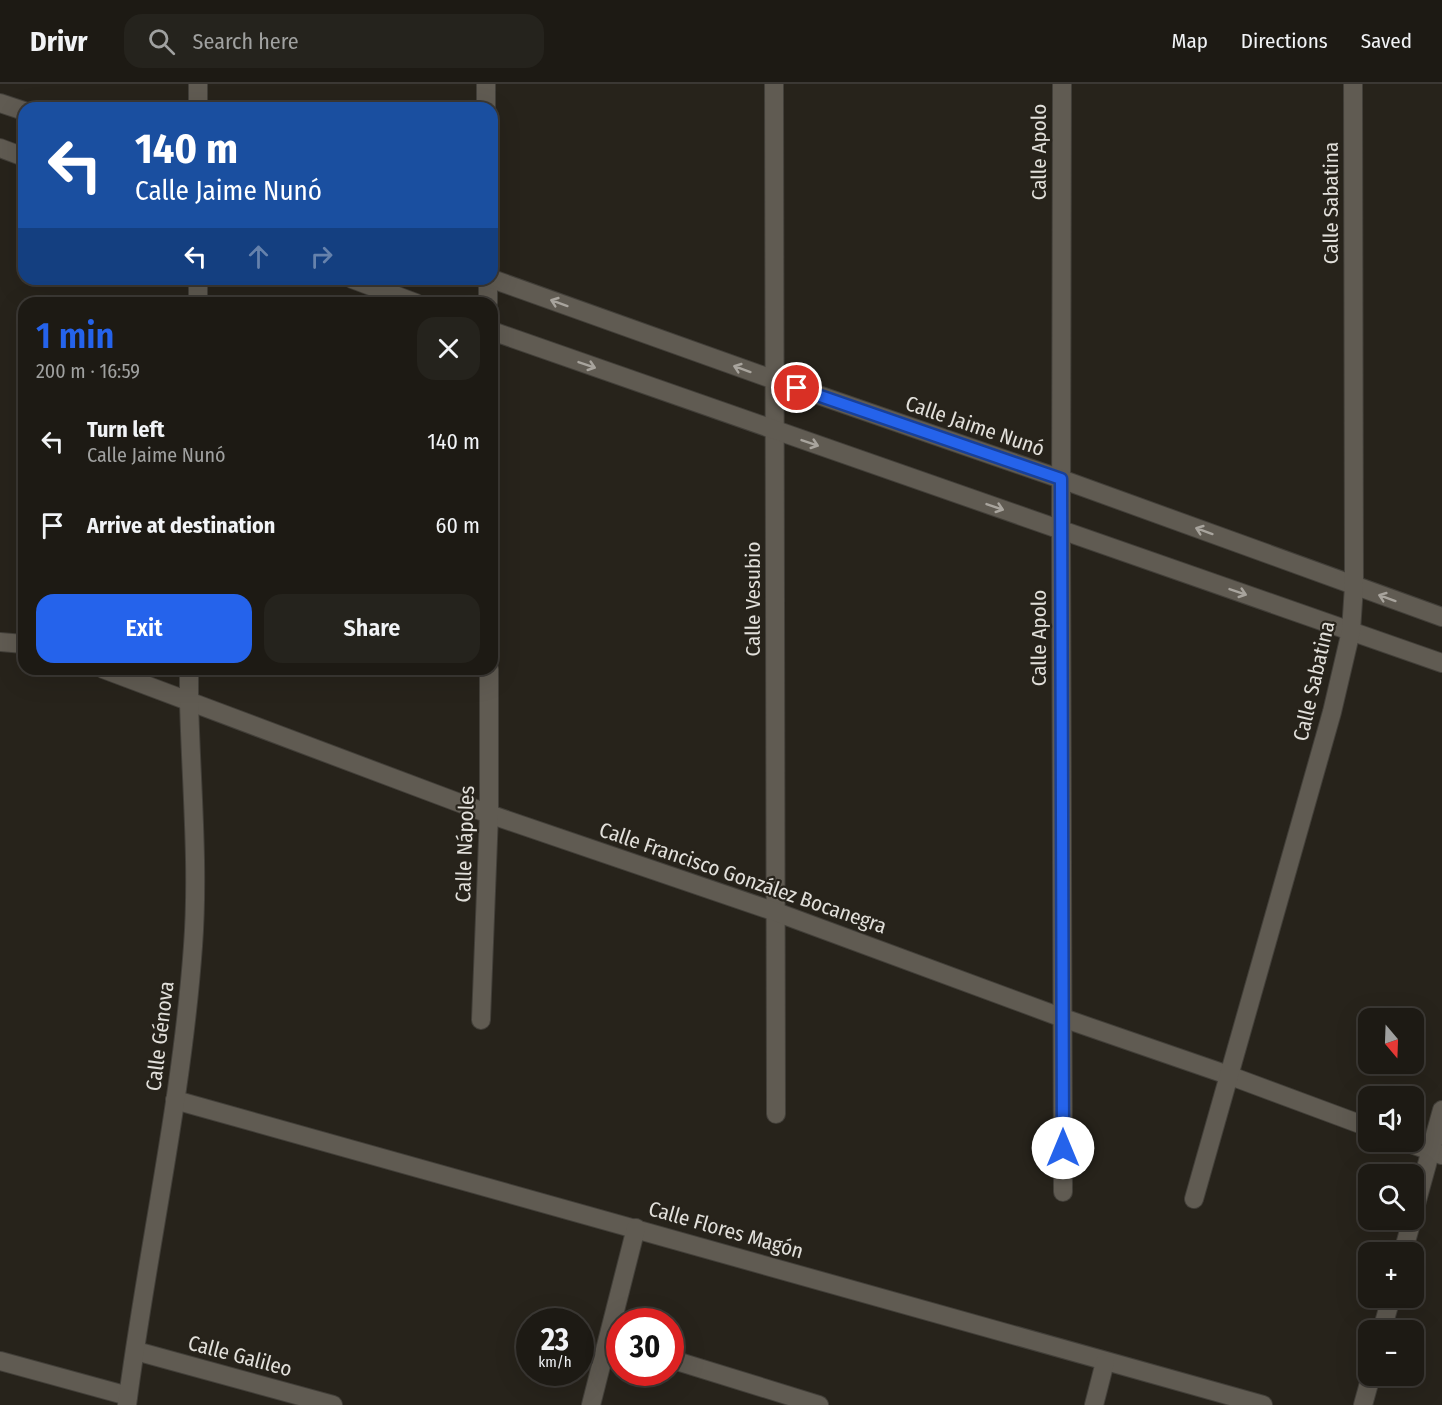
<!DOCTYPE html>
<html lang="en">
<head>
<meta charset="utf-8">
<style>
  :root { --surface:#1d1a14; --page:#25231d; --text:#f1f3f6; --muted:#a0a1a0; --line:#3b3834; --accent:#2563eb }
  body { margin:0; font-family:"Fira Sans Condensed",sans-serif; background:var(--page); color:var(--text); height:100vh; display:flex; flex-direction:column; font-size:22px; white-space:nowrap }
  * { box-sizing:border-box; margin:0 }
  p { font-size:20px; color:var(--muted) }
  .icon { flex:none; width:33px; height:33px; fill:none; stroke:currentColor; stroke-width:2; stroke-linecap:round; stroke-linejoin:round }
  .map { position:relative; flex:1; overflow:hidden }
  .side { position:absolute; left:18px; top:213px; width:480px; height:378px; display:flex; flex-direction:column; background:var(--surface); border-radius:18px; box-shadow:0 6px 24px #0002,0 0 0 2px var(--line) }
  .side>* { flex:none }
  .hud { position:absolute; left:18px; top:18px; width:480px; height:183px; border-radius:18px; box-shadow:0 6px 24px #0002,0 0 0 2px var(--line); background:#1a4fa0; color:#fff; overflow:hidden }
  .needle { width:39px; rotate:161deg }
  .tools { position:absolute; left:1358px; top:924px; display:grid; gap:12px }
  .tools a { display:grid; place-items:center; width:66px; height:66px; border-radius:12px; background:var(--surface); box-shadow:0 6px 24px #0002,0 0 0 2px var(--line); font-size:30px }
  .speed { position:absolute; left:516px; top:1224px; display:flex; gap:12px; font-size:30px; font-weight:700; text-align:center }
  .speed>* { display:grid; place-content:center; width:78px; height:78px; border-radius:50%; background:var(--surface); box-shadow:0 6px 24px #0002,0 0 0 2px var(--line); line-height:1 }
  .speed small { font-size:15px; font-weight:400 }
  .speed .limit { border:9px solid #d22; background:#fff; color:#111 }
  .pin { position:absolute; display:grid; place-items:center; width:51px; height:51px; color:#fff; margin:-26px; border:3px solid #fff; border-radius:50%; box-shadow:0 2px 6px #0007 }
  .me { position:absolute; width:66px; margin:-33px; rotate:0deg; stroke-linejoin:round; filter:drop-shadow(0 0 4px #0008) }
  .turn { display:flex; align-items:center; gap:21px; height:126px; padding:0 18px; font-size:27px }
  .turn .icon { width:78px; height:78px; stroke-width:2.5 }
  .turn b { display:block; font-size:42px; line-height:51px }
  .lanes { display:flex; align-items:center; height:57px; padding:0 18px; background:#0003; justify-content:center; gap:30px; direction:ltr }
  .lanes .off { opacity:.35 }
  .round { display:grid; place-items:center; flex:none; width:63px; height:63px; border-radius:18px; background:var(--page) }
  .overview { display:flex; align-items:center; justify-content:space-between; height:102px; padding:0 18px }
  h1 { font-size:36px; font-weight:600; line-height:45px; color:var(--accent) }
  .button { display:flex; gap:12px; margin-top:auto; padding:12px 18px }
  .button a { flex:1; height:69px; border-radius:18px; background:var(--accent); color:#fff; font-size:24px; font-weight:600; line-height:69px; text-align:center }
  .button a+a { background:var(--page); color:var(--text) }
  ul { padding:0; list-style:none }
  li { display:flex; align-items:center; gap:18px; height:84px; padding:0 18px }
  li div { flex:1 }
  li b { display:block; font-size:22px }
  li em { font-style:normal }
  header { display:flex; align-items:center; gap:36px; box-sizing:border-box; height:84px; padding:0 30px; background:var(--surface); border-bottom:2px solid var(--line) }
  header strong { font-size:28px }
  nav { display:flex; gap:33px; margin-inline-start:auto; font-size:21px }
  .search { width:420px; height:54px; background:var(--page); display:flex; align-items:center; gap:15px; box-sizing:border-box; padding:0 21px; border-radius:18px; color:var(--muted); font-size:22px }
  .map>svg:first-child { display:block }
</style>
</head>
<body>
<header>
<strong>Drivr</strong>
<div class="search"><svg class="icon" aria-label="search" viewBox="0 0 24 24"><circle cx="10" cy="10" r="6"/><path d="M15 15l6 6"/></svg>Search here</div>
<nav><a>Map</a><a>Directions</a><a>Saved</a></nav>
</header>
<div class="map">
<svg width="1442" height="1321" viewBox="0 0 1442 1321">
  <rect width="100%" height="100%" fill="#27231b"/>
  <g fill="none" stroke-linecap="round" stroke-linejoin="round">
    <defs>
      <g id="minor">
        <path d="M198 0V24"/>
        <path d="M486 0V24"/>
        <path d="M774 0 776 1030"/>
        <path d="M1062 0 1061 446 1063 1108"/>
        <path d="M0 19 24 27"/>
        <path d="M0 64 24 73"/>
        <path d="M352 195 416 219"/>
        <path d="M488 195V219"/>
        <path d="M492 195 775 296 1061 395 1442 533"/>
        <path d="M198 219V195"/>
        <path d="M492 247 1442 579"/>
        <path d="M0 558 24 560"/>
        <path d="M103 585 489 730 776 828 1063 934 1228 991 1368 1043"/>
        <path d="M481 936 489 730V585"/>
        <path d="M175 1016 1263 1321"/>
        <path d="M1406 1058 1442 1071"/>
        <path d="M1194 1115 1332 628 1351 547 1354 502 1353 0"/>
        <path d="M1413 1131 1442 1026"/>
        <path d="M1403 1168 1412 1136"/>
        <path d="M1382 1246 1391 1214"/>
        <path d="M136 1267 333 1321"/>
        <path d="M670 1275 819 1321"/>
        <path d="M0 1277 128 1312"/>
        <path d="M127 1321C147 1168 182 1016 193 862 199 781 191 698 189 617V585"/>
        <path d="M591 1321 636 1144"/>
        <path d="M1094 1321 1105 1278"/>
        <path d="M1363 1321 1371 1292"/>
      </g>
    </defs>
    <use href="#minor" stroke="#423f39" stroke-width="20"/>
    <use href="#minor" stroke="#605b52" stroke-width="18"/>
  </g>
  <defs><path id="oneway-shaft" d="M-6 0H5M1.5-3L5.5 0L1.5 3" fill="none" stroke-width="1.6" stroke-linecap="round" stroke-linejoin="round" transform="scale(1.5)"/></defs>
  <g stroke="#a8a49d">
    <use href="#oneway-shaft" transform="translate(559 219) rotate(-160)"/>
    <use href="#oneway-shaft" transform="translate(587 281) rotate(19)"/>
    <use href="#oneway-shaft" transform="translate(742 285) rotate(-160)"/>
    <use href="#oneway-shaft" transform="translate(810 359) rotate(19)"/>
    <use href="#oneway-shaft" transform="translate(995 423) rotate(19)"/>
    <use href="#oneway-shaft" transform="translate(1204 447) rotate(-160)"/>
    <use href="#oneway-shaft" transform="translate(1238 508) rotate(19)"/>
    <use href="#oneway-shaft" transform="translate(1387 514) rotate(-160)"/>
  </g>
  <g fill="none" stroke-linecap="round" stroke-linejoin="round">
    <defs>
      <path id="route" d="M797 304 1061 395 1063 1064"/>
    </defs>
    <use href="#route" stroke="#184099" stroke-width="15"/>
    <use href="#route" stroke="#2563eb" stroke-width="10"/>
  </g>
  <g text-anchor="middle" stroke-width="4.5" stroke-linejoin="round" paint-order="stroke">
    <g font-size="21" fill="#e2e0db" stroke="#27231b">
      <text transform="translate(1039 68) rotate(-90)" y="7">Calle Apolo</text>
      <text transform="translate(1331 119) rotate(-90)" y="7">Calle Sabatina</text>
      <text transform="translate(975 342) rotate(19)" y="7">Calle Jaime Nunó</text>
      <text transform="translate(753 515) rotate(-90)" y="7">Calle Vesubio</text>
      <text transform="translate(1039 554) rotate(-90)" y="7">Calle Apolo</text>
      <text transform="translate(1314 597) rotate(-77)" y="7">Calle Sabatina</text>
      <text transform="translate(465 760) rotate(-88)" y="7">Calle Nápoles</text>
      <text transform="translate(743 794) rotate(19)" y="7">Calle Francisco González Bocanegra</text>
      <text transform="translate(160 952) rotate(-83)" y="7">Calle Génova</text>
      <text transform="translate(726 1146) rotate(16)" y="7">Calle Flores Magón</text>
      <text transform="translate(240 1272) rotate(15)" y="7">Calle Galileo</text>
    </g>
  </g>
</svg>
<div class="tools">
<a><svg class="needle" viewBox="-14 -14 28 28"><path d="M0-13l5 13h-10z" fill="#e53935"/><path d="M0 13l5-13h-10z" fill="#a0a1a0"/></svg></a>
<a><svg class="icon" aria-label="sound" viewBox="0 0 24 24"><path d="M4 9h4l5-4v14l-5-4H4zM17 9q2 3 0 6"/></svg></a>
<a><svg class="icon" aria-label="search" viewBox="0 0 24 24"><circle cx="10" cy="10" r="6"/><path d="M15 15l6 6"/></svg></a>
<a>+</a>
<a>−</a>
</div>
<div class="speed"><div>23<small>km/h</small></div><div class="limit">30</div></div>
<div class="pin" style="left:797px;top:304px;background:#d93025"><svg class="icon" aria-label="arrive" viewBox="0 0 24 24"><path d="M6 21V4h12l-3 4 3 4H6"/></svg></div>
<svg class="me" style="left:1063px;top:1064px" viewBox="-20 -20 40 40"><circle r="19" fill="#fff"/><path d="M0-13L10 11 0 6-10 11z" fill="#2563eb"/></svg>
<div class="hud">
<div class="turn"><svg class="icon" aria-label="left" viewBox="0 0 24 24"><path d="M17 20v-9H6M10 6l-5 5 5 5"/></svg><div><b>140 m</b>Calle Jaime Nunó</div></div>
<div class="lanes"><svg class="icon" aria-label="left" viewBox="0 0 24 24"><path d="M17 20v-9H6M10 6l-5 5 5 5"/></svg><svg class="icon off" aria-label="ahead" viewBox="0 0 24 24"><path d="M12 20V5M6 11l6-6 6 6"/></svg><svg class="icon off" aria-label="right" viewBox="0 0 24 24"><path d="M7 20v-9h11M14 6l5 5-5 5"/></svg></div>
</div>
<section class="side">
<div class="overview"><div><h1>1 min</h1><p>200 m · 16:59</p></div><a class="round"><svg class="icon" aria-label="close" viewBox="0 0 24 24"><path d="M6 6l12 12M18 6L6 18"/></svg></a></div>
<ul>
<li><svg class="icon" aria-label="left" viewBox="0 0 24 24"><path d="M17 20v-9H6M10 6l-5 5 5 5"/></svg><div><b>Turn left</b><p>Calle Jaime Nunó</p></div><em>140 m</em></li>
<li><svg class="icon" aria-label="arrive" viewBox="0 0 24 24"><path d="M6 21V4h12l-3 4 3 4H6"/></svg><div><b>Arrive at destination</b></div><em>60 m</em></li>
</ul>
<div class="button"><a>Exit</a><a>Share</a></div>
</section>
</div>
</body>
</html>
